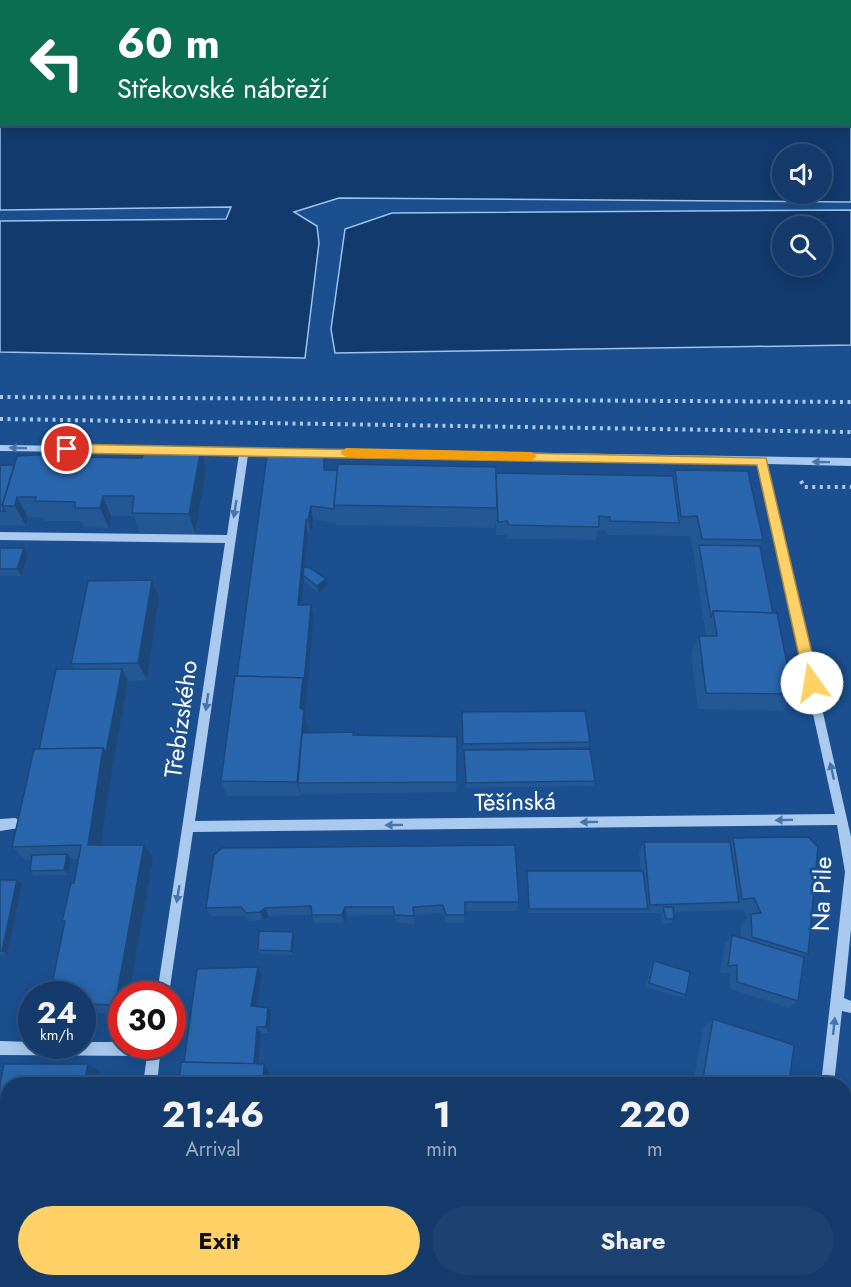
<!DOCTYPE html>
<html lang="en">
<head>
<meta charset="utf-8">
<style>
  :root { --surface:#143b6b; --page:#1d4271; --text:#f1f3f6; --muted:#9dadc1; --line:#33557e; --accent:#ffd166 }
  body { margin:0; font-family:Jost,sans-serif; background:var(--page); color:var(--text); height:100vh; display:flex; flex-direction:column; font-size:22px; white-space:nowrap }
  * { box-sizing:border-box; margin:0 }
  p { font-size:20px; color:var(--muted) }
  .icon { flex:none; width:33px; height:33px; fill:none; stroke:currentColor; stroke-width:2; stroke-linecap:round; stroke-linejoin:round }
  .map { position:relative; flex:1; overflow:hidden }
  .drawer { position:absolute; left:0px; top:1077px; width:852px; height:210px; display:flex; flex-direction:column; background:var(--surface); border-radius:24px 24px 0 0; box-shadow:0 3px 15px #0003,0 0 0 2px var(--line) }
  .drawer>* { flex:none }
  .guide { position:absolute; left:0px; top:0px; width:852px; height:126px; box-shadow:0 3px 15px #0003,0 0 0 2px var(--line); background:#0b6e4f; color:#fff; overflow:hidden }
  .tools { position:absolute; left:772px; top:144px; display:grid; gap:12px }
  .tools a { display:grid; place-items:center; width:60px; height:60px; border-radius:50%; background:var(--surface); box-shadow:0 3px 15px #0003,0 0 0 2px var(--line); font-size:30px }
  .speed { position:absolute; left:18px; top:981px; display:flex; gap:12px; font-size:30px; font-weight:700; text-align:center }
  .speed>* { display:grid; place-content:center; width:78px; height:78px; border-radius:50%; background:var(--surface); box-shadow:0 3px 15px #0003,0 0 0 2px var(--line); line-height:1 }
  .speed small { font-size:15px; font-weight:400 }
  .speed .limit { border:9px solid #d22; background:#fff; color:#111 }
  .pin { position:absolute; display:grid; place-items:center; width:51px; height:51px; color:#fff; margin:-26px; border:3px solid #fff; border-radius:50%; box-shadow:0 2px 6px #0007 }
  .me { position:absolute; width:66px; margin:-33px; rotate:347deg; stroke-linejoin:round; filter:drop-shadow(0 0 4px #0008) }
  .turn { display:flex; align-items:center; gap:21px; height:126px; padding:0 18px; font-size:27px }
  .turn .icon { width:78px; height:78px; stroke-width:2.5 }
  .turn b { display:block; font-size:42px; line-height:51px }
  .eta { display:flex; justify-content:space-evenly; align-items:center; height:102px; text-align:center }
  .eta b { font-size:36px; font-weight:700; line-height:42px }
  .button { display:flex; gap:12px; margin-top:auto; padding:12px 18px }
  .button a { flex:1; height:69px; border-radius:36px; background:var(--accent); color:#111; font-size:24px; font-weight:700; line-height:69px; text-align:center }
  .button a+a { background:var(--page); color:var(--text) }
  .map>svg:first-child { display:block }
</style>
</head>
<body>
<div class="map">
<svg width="851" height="1287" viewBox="0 0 851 1287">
  <rect width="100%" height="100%" fill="#1b4f8f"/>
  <g fill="#123a6d" stroke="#9cc4f0" stroke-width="1.5" fill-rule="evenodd">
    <path d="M234 0H851V202L339 198 294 212 317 226 319 243 305 358 0 352V221L226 219 231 207 0 210V7L2 124H850V2L180 1ZM783 154H822V194H783Z"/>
    <path d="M851 210V345L335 353 331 329 345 229 392 213ZM783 226H822V266H783Z"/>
  </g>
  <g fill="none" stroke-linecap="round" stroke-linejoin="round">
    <g stroke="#a9c9ee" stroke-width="4" stroke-dasharray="3 4.5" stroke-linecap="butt">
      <path d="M0 397 851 402"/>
      <path d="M0 419 851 432"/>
      <path d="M801 481 804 487H851"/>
    </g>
    <g fill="#a9c9ee" fill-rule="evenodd">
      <path d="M0 445 159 447 164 450 159 453 0 451Z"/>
      <path d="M189 447 851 458V466L767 464 851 837V929L844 998 851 1001V1013L842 1011 834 1084H821L845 872 837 825 193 832 169 994H157L225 543 0 540V532L227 535 239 454 189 453 184 450ZM248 455 758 464 835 814 195 821Z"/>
      <path d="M15 818 19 820 21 824 19 828 0 831V819Z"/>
      <path d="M0 1041 32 1042V1046H82V1042H122V1046H161L157 1084H143L147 1056 0 1055Z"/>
      <path d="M121 1280H135L134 1287H120Z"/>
      <path d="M800 1280H814L813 1287H799Z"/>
    </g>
  </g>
  <g fill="#245895">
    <path d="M73 457 206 470 195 534 140 533 134 516H111L109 528 84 527 81 521H45L43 517H28L26 526 0 525V465H14Z"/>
    <path d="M326 470 673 476 675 470 763 540 760 546 773 613 793 694 783 711 698 709 691 654 699 636H706L694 558 690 536 607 535 606 530H598L596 540 507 539 506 535H496V520L495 528 336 525V523L313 520 311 534 308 533 305 567 326 579 327 586 318 593 304 582V580L302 605H311L314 617 305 713 308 727 307 733 354 732V735L457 782 456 792 301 794V796H227L221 781 237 676Z"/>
    <path d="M0 548H24L28 555 21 576H0Z"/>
    <path d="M152 580 159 598 147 680 128 681 113 764 101 845H144L153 858 122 994V1014L94 1013V1022H82V994L65 924 62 921 74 883 78 859H71L68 875 34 876 30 871 32 860H25L12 847 39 749 74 669 71 664Z"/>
    <path d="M462 712 590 742 588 747 463 749Z"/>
    <path d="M464 750 595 781 593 786 465 788Z"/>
    <path d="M733 838 808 954 804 957 798 1001 789 1008 730 989V973H720L725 943 732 935 741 938V926L747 918 744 910 674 912V919L671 923 663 924 661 913H528L526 875 527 871H641L639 852 644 842H730Z"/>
    <path d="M214 855 519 902 517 911H465L464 923H446L443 913 414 915V924L396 923 394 915 347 916 344 923H314L312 915 269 916 263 920 250 921 245 916H211L206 908Z"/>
    <path d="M0 880 22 884 7 955H0Z"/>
    <path d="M295 936 293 955 260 954 258 950Z"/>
    <path d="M654 961 686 995 683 998 646 987 651 965Z"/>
    <path d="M262 975 256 1007 271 1014 269 1033H261L259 1064H264L269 1072 184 1062Z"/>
    <path d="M713 1019 789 1084H693L703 1028Z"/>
    <path d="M100 1071 97 1084H8V1209L0 1208V1084Z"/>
    <path d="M664 1280H771L770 1287H663Z"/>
  </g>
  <g fill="#1d4779">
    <path d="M201 449 206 470 195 534 189 514Z"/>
    <path d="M103 496 111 516 109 528 100 508Z"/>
    <path d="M17 497 28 517 26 526 15 506Z"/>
    <path d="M311 506 313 520 311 534 308 520Z"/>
    <path d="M306 520 308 533 304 576 303 575 304 580 300 618 298 605Z"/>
    <path d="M24 548 28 555 21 576 17 569Z"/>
    <path d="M326 579 327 586 318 593 317 586Z"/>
    <path d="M152 580 159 598 147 680 138 663Z"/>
    <path d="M311 605 314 617 305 713 308 727 302 783H298L301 794V796L297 782 300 708Z"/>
    <path d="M122 669 128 681 113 764 99 859 88 845 103 748Z"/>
    <path d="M144 845 153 858 129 994H122V1011L115 1005Z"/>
    <path d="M67 854 71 858 68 875 64 870Z"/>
    <path d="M17 880 22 884 7 955 2 951Z"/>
    <path d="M345 907 347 916 344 923 342 915Z"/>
    <path d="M265 908 269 916 263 920 260 912Z"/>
    <path d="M293 932 295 936 293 955 291 951Z"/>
    <path d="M258 967 262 975 255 1013 251 1006Z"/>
    <path d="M82 1004 94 1013V1022L82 1014Z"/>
    <path d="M268 1008 271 1014 269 1033 266 1027Z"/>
    <path d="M257 1027 261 1033 258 1071 254 1066Z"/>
    <path d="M88 1064 100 1071 97 1084H84Z"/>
    <path d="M264 1064 269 1072V1084H263Z"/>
  </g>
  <g fill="#2a66ad" stroke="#1d4779" stroke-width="1.5">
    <path d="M145 448 201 449 189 514 132 513 134 496H103L100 508H75V502L35 501 36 497H17L15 506H2L17 456 71 453 70 457 142 458Z"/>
    <path d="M267 455 324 456V470H338L334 509 311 506 308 520H306L298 605H311L304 683 303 678 237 676Z"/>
    <path d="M338 464 496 467 497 508 334 505Z"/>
    <path d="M0 465H14L2 506 5 511H0Z"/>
    <path d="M675 470 748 471 763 540 702 539 697 516 681 517Z"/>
    <path d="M496 473 673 476 679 523 610 521V517L599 516V527L509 525 507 521 498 522Z"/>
    <path d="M699 545 760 546 773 613 713 611 711 617Z"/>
    <path d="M0 548H24L17 569H0Z"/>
    <path d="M304 567 310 568 326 579 317 586 303 575Z"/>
    <path d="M152 580 138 663 71 664 88 581Z"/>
    <path d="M713 611 777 613 793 694 706 693 699 636H717Z"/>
    <path d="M56 669H122L106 753 103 748 39 749Z"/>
    <path d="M235 676 303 678 300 708 304 710 297 782 221 781Z"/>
    <path d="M585 711 590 742 463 744 462 712Z"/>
    <path d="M354 732 353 735 457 737V782L298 783 302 733Z"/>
    <path d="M103 748 88 845H144L115 1005 82 1004V994H50L65 921H62L71 883H74L81 845 12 847 34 749Z"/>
    <path d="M590 749 595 781 466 783 464 750Z"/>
    <path d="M808 837 818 847 808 954 752 937 751 914 761 913 754 898 742 899 733 838Z"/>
    <path d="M644 842H730L739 902 650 905Z"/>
    <path d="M515 845 519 902H465V915H446L443 905 413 907 414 916 395 915 393 907H345L342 915H312L311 906 265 908 260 912 246 913 241 907 206 908 214 855 222 848Z"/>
    <path d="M67 854 64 870 30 871 32 855Z"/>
    <path d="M527 871H643L648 909H529Z"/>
    <path d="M0 880H17L2 951H0Z"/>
    <path d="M663 907H673L674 919H666Z"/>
    <path d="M259 931 293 932 291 951 258 950Z"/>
    <path d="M732 935 804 957 798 1001 737 982V965L728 966Z"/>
    <path d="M654 961 690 972 686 995 649 983Z"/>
    <path d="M258 967 251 1006 268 1008 266 1027H257L254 1064 184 1062 197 969Z"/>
    <path d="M713 1019 794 1045 789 1084H702Z"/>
    <path d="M181 1062 264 1064 263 1084H179Z"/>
    <path d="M4 1064H88L84 1084H8V1206H0V1084Z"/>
    <path d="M668 1280H713L734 1287H667Z"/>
    <path d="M723 1280H771L770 1287H742Z"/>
  </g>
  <defs><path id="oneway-solid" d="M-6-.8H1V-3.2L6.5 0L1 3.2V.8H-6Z" transform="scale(1.5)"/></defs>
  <g fill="#4674ac">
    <use href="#oneway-solid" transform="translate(18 448) rotate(-179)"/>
    <use href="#oneway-solid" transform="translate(821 462) rotate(-179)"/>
    <use href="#oneway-solid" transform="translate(235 509) rotate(99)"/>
    <use href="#oneway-solid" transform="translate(207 702) rotate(98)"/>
    <use href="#oneway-solid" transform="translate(832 771) rotate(-103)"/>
    <use href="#oneway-solid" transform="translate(784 820) rotate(179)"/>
    <use href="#oneway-solid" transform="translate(589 822) rotate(179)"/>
    <use href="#oneway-solid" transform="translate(394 825) rotate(179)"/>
    <use href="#oneway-solid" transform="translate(178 894) rotate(99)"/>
    <use href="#oneway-solid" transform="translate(834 1026) rotate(-84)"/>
  </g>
  <path fill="#ffd166" stroke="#a68842" stroke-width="1.5" d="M67 444 766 458 819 683 812 689 805 683 757 465 67 453 61 449Z"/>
  <path fill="#f59e0b" d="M346 448 531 452 537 456 531 461 346 457 340 453Z"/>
  <g text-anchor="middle" stroke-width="6" stroke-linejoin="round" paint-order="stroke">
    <g font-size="24" fill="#fff" stroke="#1b4f8f">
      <text transform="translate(181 719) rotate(-82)" y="8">Třebízského</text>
      <text transform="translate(515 802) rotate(-1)" y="8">Těšínská</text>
      <text transform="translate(822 894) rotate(-88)" y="8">Na Pile</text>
    </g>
  </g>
</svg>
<div class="tools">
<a><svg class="icon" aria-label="sound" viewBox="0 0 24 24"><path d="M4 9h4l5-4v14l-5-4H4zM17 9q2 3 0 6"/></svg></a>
<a><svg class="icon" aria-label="search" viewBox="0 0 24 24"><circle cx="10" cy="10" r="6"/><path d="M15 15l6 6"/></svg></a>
</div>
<div class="speed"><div>24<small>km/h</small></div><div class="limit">30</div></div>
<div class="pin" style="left:67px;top:449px;background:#d93025"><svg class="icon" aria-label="arrive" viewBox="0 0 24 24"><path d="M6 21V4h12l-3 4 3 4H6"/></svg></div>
<svg class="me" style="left:812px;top:683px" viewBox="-20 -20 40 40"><circle r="19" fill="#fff"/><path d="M0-13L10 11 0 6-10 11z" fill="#ffd166"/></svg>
<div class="guide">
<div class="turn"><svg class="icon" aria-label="left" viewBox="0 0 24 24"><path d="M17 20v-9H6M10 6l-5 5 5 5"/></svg><div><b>60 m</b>Střekovské nábřeží</div></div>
</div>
<section class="drawer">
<div class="eta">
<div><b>21:46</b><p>Arrival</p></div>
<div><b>1</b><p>min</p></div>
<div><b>220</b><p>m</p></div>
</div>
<div class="button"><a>Exit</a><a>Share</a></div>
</section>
</div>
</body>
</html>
